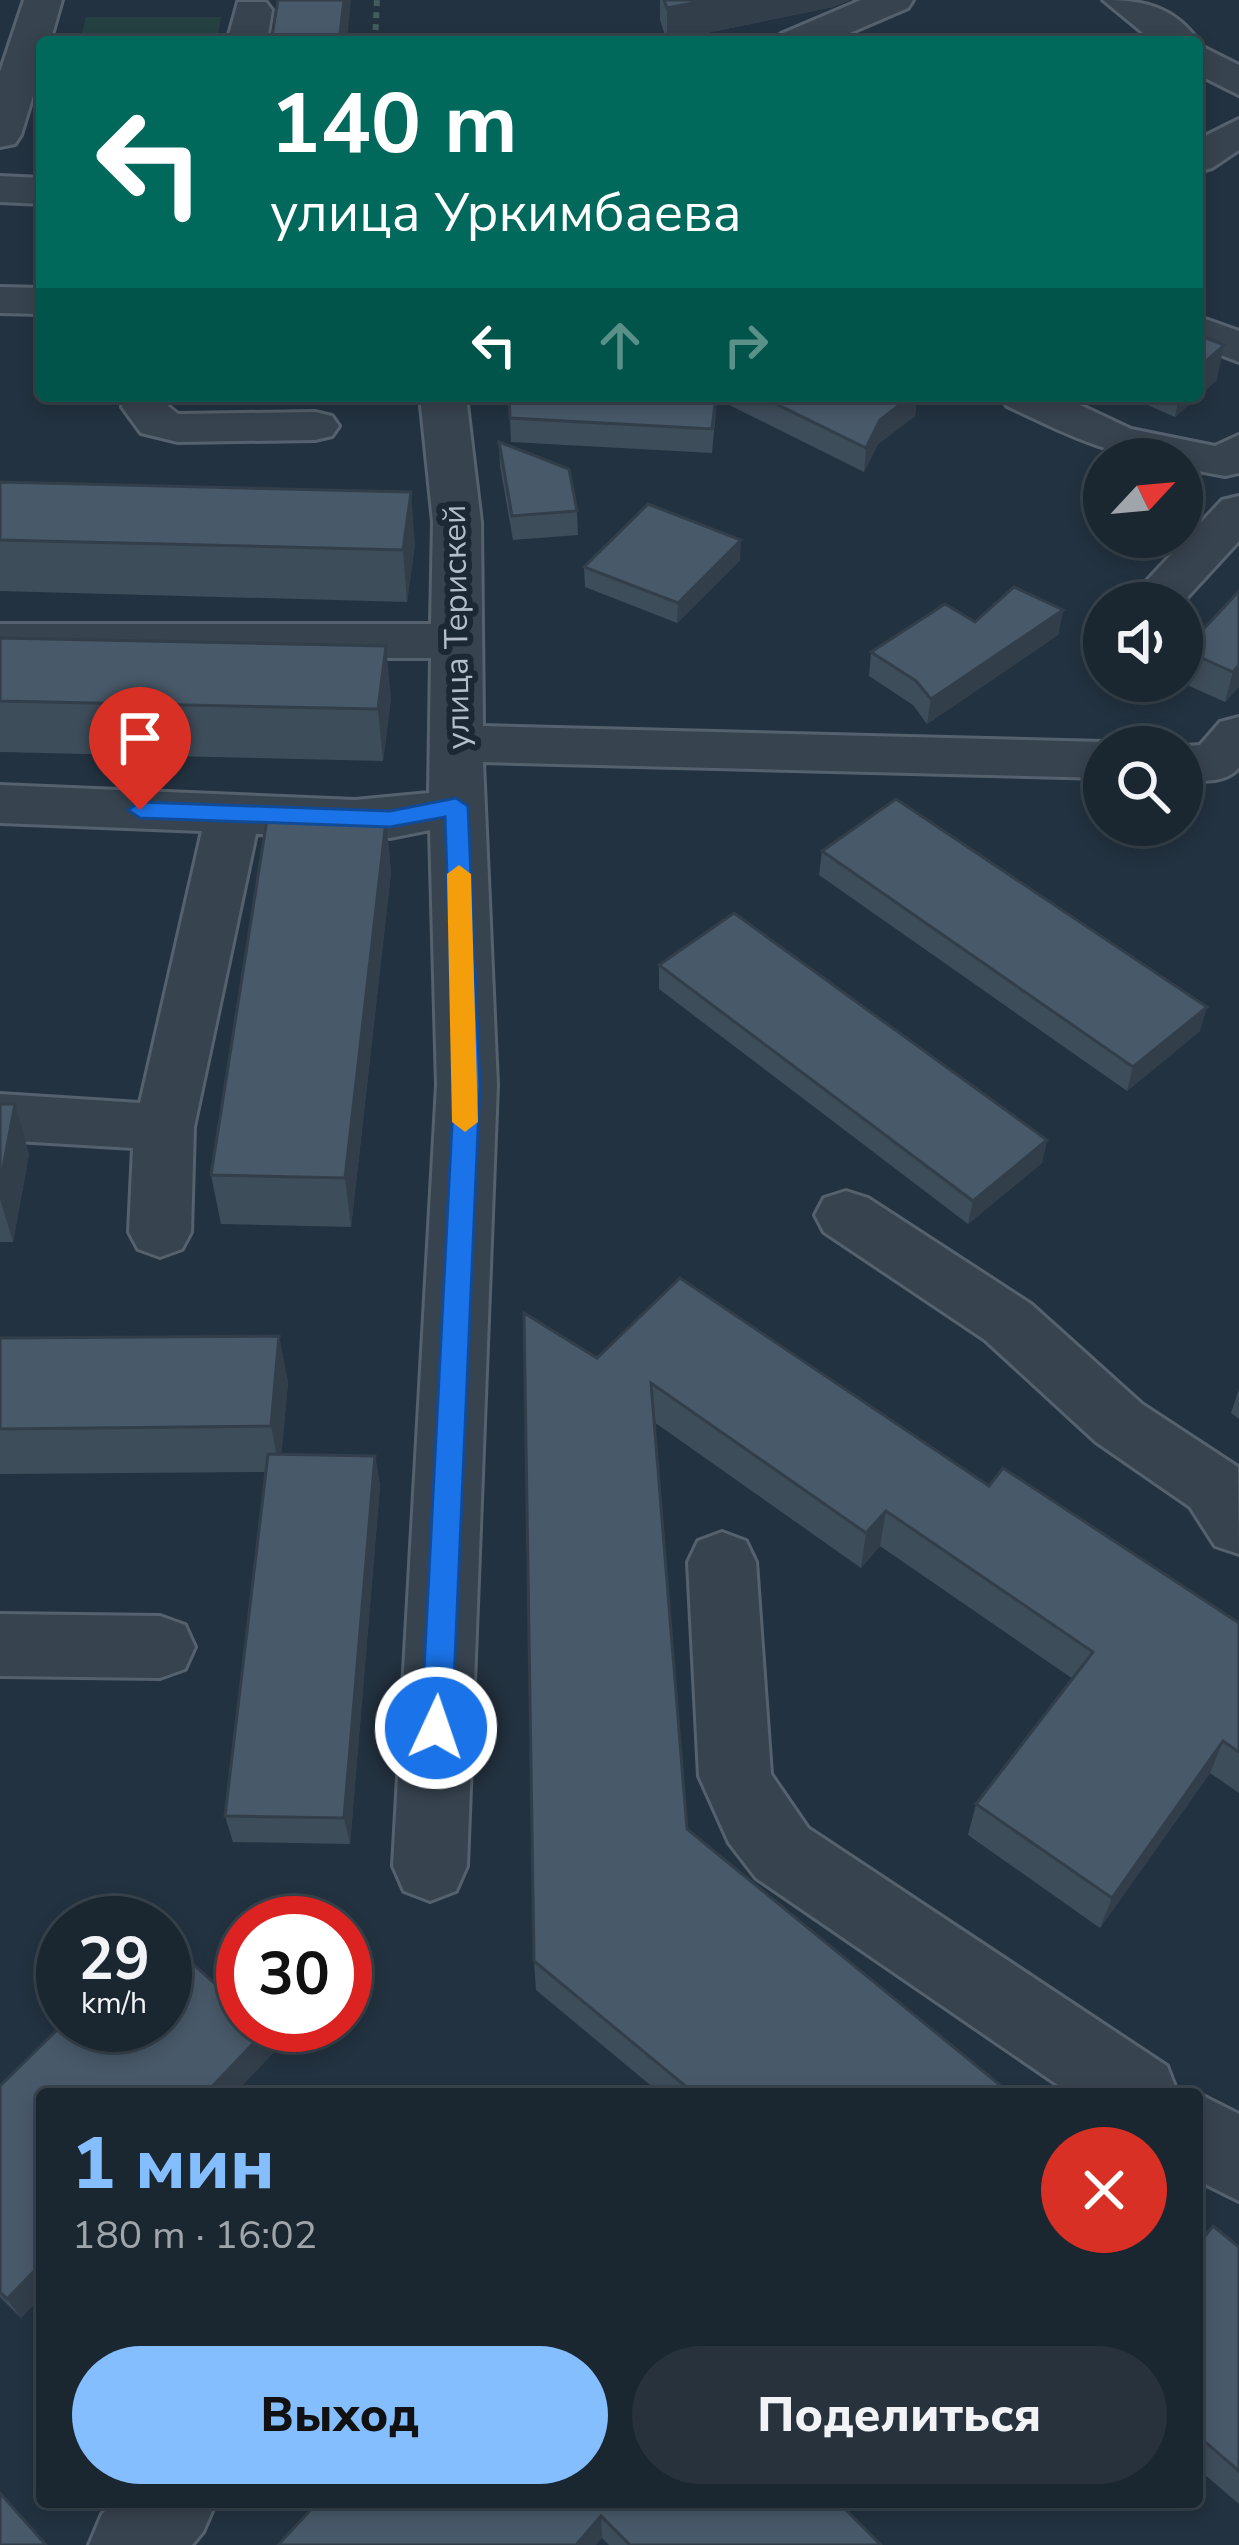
<!DOCTYPE html>
<html lang="ru">
<head>
<meta charset="utf-8">
<style>
  :root { --surface:#1a2630; --page:#27323c; --text:#f1f3f6; --muted:#9fa5ab; --line:#38434c; --accent:#84befe }
  body { margin:0; font-family:"Nunito Sans",sans-serif; background:var(--page); color:var(--text); height:100vh; display:flex; flex-direction:column; font-size:45px; white-space:nowrap }
  * { box-sizing:border-box; margin:0 }
  p { font-size:39px; color:var(--muted) }
  .icon { flex:none; width:66px; height:66px; fill:none; stroke:currentColor; stroke-width:2; stroke-linecap:round; stroke-linejoin:round }
  .map { position:relative; flex:1; overflow:hidden }
  .drawer { position:absolute; left:36px; top:2088px; width:1167px; height:420px; display:flex; flex-direction:column; background:var(--surface); border-radius:12px; box-shadow:0 6px 18px #0003,0 0 0 3px var(--line) }
  .drawer>* { flex:none }
  .banner { position:absolute; left:36px; top:36px; width:1167px; height:366px; border-radius:12px; box-shadow:0 6px 18px #0003,0 0 0 3px var(--line); background:#00695c; color:#fff; overflow:hidden }
  .needle { width:78px; rotate:64deg }
  .tools { position:absolute; left:1083px; top:438px; display:grid; gap:24px }
  .tools a { display:grid; place-items:center; width:120px; height:120px; border-radius:50%; background:var(--surface); box-shadow:0 6px 18px #0003,0 0 0 3px var(--line); font-size:60px }
  .speed { position:absolute; left:36px; top:1896px; display:flex; gap:24px; font-size:60px; font-weight:700; text-align:center }
  .speed>* { display:grid; place-content:center; width:156px; height:156px; border-radius:50%; background:var(--surface); box-shadow:0 6px 18px #0003,0 0 0 3px var(--line); line-height:1 }
  .speed small { font-size:30px; font-weight:400 }
  .speed .limit { border:18px solid #d22; background:#fff; color:#111 }
  .pin { position:absolute; display:grid; place-items:center; width:102px; height:102px; color:#fff; margin:-123px -51px; border-radius:50% 50% 50% 0; rotate:-45deg; box-shadow:0 0 12px #0007 }
  .pin .icon { rotate:45deg }
  .me { position:absolute; width:132px; margin:-66px; rotate:3deg; stroke-linejoin:round; filter:drop-shadow(0 0 9px #0008) }
  .turn { display:flex; align-items:center; gap:42px; height:252px; padding:0 36px; font-size:54px }
  .turn .icon { width:156px; height:156px; stroke-width:2.5 }
  .turn b { display:block; font-size:84px; line-height:102px }
  .lanes { display:flex; align-items:center; height:114px; padding:0 36px; background:#0003; justify-content:center; gap:60px; direction:ltr }
  .lanes .off { opacity:.35 }
  .round { display:grid; place-items:center; flex:none; width:126px; height:126px; border-radius:63px; background:var(--page) }
  .headline { display:flex; align-items:center; justify-content:space-between; height:204px; padding:0 36px }
  h1 { font-size:72px; font-weight:800; line-height:90px; color:var(--accent) }
  .button { display:flex; gap:24px; margin-top:auto; padding:24px 36px }
  .button a { flex:1; height:138px; border-radius:72px; background:var(--accent); color:#111; font-size:48px; font-weight:800; line-height:138px; text-align:center }
  .button a+a { background:var(--page); color:var(--text) }
  .map>svg:first-child { display:block }
</style>
</head>
<body>
<div class="map">
<svg width="1239" height="2545" viewBox="0 0 1239 2545">
  <rect width="100%" height="100%" fill="#233240"/>
  <path fill="#254041" d="M86 17H221L217 42H80Z"/>
  <g fill="none" stroke-linecap="round" stroke-linejoin="round">
    <defs>
      <g id="minor">
        <path d="M24 0H62L50 42H42V66L21 135 15 144 0 147V72Z"/>
        <path d="M861 0H913L908 8 829 42H775L781 34Z"/>
        <path d="M1103 0C1143 0 1174 6 1199 42L1197 44 1239 65V95L1197 74V42H1154Z"/>
        <path d="M238 2H266L272 10 267 42H227Z"/>
        <path d="M1239 119V150L1212 168 1197 172V140Z"/>
        <path d="M0 176 42 178V204L0 202Z"/>
        <path d="M0 287 42 288V314L0 313Z"/>
        <path d="M1197 316 1239 331V362L1197 346Z"/>
        <path d="M123 396H169L168 406 178 414 315 412 332 416 339 426 332 436 315 440 178 442 141 433 122 407Z"/>
        <path d="M420 396H466L481 522 483 726 1104 742 1122 747H1104V778L483 762 497 1085 467 1866 456 1891 430 1901 404 1891 393 1866 437 1085 430 830 390 838 256 834 194 1127 191 1232 182 1249 160 1257 138 1249 129 1232 133 1148 0 1140V1094L140 1103 202 831 0 823V785L355 800 429 793 431 658H0V624H431L433 522Z"/>
        <path d="M1000 396H1061L1131 429 1215 446 1239 435V473L1225 476 1182 468V459C1111 459 1069 435 1007 406Z"/>
        <path d="M1239 496V541L1182 603H1134L1139 589 1222 500Z"/>
        <path d="M1239 717V768C1224 784 1202 781 1182 780V747H1171L1200 745 1220 722Z"/>
        <path d="M846 1191 868 1198 1031 1304 1142 1404 1238 1467 1239 1554 1215 1546 1190 1507 1096 1442 985 1340 824 1232 815 1215 824 1198Z"/>
        <path d="M722 1532 746 1541 756 1562 771 1774 808 1828 1167 2066 1178 2094H1071L756 1878 729 1843 699 1776 688 1562 698 1541Z"/>
        <path d="M0 1614 160 1616 185 1625 195 1647 185 1669 160 1678 0 1676Z"/>
        <path d="M1197 2093 1239 2114V2201L1197 2180Z"/>
        <path d="M114 2502H216L203 2532 192 2545H89L102 2514Z"/>
      </g>
    </defs>
    <use href="#minor" stroke="#55616d" stroke-width="6"/>
    <path stroke="#435d5d" stroke-width="6" stroke-dasharray="6 6" stroke-linecap="butt" d="M375 42 377 0"/>
    <use href="#minor" fill="#37434f" fill-rule="evenodd"/>
  </g>
  <g fill="#3e4d5a">
    <path d="M660 0H850L833 7 667 41 660 20Z"/>
    <path d="M1217 380 1175 417 1127 396H1197Z"/>
    <path d="M509 396H917L915 416 878 444 864 472 717 399 712 453 511 442Z"/>
    <path d="M499 442 577 511 578 535 513 540 500 466Z"/>
    <path d="M0 482 415 544 407 602 0 591Z"/>
    <path d="M740 560 677 623 585 587 584 567Z"/>
    <path d="M1239 591V687L1225 702 1178 681H1182L1184 650Z"/>
    <path d="M1063 610 1058 635 927 724 913 705 869 676 871 652 975 622Z"/>
    <path d="M0 638 391 698 383 761 0 752Z"/>
    <path d="M386 821 391 872 351 1227 221 1224 211 1175Z"/>
    <path d="M822 851 1200 1031 1127 1091 819 875Z"/>
    <path d="M659 965 1047 1140 1042 1163 968 1224 659 989Z"/>
    <path d="M0 1104 29 1154 13 1242H0Z"/>
    <path d="M279 1336 288 1383 281 1454 375 1456 380 1486 350 1844 233 1842 225 1816 266 1472 0 1474V1338Z"/>
    <path d="M597 1358 989 1486 1239 1623V1793L1210 1773 1100 1928 968 1835 976 1804 1073 1679 880 1546 861 1568 654 1422 687 1829 1011 2094H661L536 1990 534 1961Z"/>
    <path d="M1239 1389V1419L1231 1413Z"/>
    <path d="M266 2030 273 2053 21 2318 0 2297V2086Z"/>
    <path d="M1197 2246 1239 2247V2504L1197 2468Z"/>
    <path d="M318 2502H838L881 2545H609L602 2538Z"/>
  </g>
  <g fill="#323e4a">
    <path d="M344 0H351L347 42H339Z"/>
    <path d="M708 0H850L833 7 667 41V8Z"/>
    <path d="M1224 345 1217 380 1175 417 1179 396H1197V369Z"/>
    <path d="M911 396H917L915 416 878 444 864 472 866 448 880 420Z"/>
    <path d="M411 492 415 544 407 602 403 550Z"/>
    <path d="M741 540 740 560 677 623 678 603Z"/>
    <path d="M1063 610 1058 635 927 724 931 699Z"/>
    <path d="M386 646 391 698 383 761 378 709Z"/>
    <path d="M1239 665V687L1225 702 1233 672Z"/>
    <path d="M386 821 391 872 351 1227 345 1178Z"/>
    <path d="M1207 1007 1200 1031 1127 1091 1133 1067Z"/>
    <path d="M15 1104 29 1154 13 1242 0 1199V1184Z"/>
    <path d="M1047 1140 1042 1163 968 1224 973 1201Z"/>
    <path d="M279 1336 288 1383 280 1472 271 1426Z"/>
    <path d="M375 1456 380 1486 350 1844 344 1818Z"/>
    <path d="M886 1511 880 1546 861 1568 866 1533Z"/>
    <path d="M1223 1741 1210 1773 1100 1928 1112 1898Z"/>
    <path d="M266 2030 273 2053 234 2094H205Z"/>
    <path d="M42 2263V2296L21 2318 7 2299Z"/>
    <path d="M601 2516 602 2538 596 2545H576Z"/>
  </g>
  <g fill="#485969" stroke="#323e4a" stroke-width="3">
    <path d="M278 0H344L339 42H271Z"/>
    <path d="M664 0H708L667 8Z"/>
    <path d="M1197 334 1224 345 1197 369Z"/>
    <path d="M509 396H716L712 429 510 418Z"/>
    <path d="M760 396H911L880 420 866 448Z"/>
    <path d="M499 442 569 469 577 511 512 516Z"/>
    <path d="M0 482 411 492 403 550 0 540Z"/>
    <path d="M648 504 741 540 678 603 584 567Z"/>
    <path d="M1014 587 1063 610 931 699 916 681 871 652 945 604 975 622Z"/>
    <path d="M1239 591V665L1233 672 1184 650Z"/>
    <path d="M0 638 386 646 378 709 0 701Z"/>
    <path d="M896 799 1207 1007 1133 1067 822 851Z"/>
    <path d="M267 819 386 821 345 1178 211 1175Z"/>
    <path d="M734 913 1047 1140 973 1201 659 965Z"/>
    <path d="M0 1104H15L0 1184Z"/>
    <path d="M680 1278 989 1486 1003 1468 1239 1623V1752L1223 1741 1112 1898 976 1804 1093 1652 886 1511 866 1533 651 1383 687 1829 1011 2094H695L534 1961 524 1313 597 1358Z"/>
    <path d="M279 1336 271 1426 0 1429V1338Z"/>
    <path d="M268 1454 375 1456 344 1818 225 1816Z"/>
    <path d="M165 1939 243 2009V2025H261L266 2030 205 2094H42V2263L7 2299 0 2292V2086L63 2024 165 2025Z"/>
    <path d="M1213 2226 1239 2247V2471L1197 2435V2246Z"/>
    <path d="M0 2493 46 2545H0Z"/>
    <path d="M318 2502H838L881 2545H630L601 2516 576 2545H278Z"/>
  </g>
  <path fill="#1a73e8" stroke="#114b97" stroke-width="3" d="M456 798 468 806 480 1085 452 1728 447 1738 436 1742 425 1738 421 1728 454 1085 445 817 390 827 140 818 128 810 140 802 390 811Z"/>
  <path fill="#f59e0b" d="M459 865 471 874 478 1122 465 1132 452 1122 447 874Z"/>
  <g text-anchor="middle" stroke-width="12" stroke-linejoin="round" paint-order="stroke">
    <g font-size="33" fill="#b3beca" stroke="#1c2834">
      <text transform="translate(455 627) rotate(-91)" y="12">улица Терискей</text>
    </g>
  </g>
</svg>
<div class="tools">
<a><svg class="needle" viewBox="-14 -14 28 28"><path d="M0-13l5 13h-10z" fill="#e53935"/><path d="M0 13l5-13h-10z" fill="#9fa5ab"/></svg></a>
<a><svg class="icon" aria-label="sound" viewBox="0 0 24 24"><path d="M4 9h4l5-4v14l-5-4H4zM17 9q2 3 0 6"/></svg></a>
<a><svg class="icon" aria-label="search" viewBox="0 0 24 24"><circle cx="10" cy="10" r="6"/><path d="M15 15l6 6"/></svg></a>
</div>
<div class="speed"><div>29<small>km/h</small></div><div class="limit">30</div></div>
<div class="pin" style="left:140px;top:810px;background:#d93025"><svg class="icon" aria-label="arrive" viewBox="0 0 24 24"><path d="M6 21V4h12l-3 4 3 4H6"/></svg></div>
<svg class="me" style="left:436px;top:1728px" viewBox="-20 -20 40 40"><circle r="17" fill="#1a73e8" stroke="#fff" stroke-width="3"/><path d="M0-11L8 9 0 5-8 9z" fill="#fff"/></svg>
<div class="banner">
<div class="turn"><svg class="icon" aria-label="left" viewBox="0 0 24 24"><path d="M17 20v-9H6M10 6l-5 5 5 5"/></svg><div><b>140 m</b>улица Уркимбаева</div></div>
<div class="lanes"><svg class="icon" aria-label="left" viewBox="0 0 24 24"><path d="M17 20v-9H6M10 6l-5 5 5 5"/></svg><svg class="icon off" aria-label="ahead" viewBox="0 0 24 24"><path d="M12 20V5M6 11l6-6 6 6"/></svg><svg class="icon off" aria-label="right" viewBox="0 0 24 24"><path d="M7 20v-9h11M14 6l5 5-5 5"/></svg></div>
</div>
<section class="drawer">
<div class="headline"><div><h1>1 мин</h1><p>180 m · 16:02</p></div><a class="round" style="background:#d93025;color:#fff"><svg class="icon" aria-label="close" viewBox="0 0 24 24"><path d="M6 6l12 12M18 6L6 18"/></svg></a></div>
<div class="button"><a>Выход</a><a>Поделиться</a></div>
</section>
</div>
</body>
</html>
